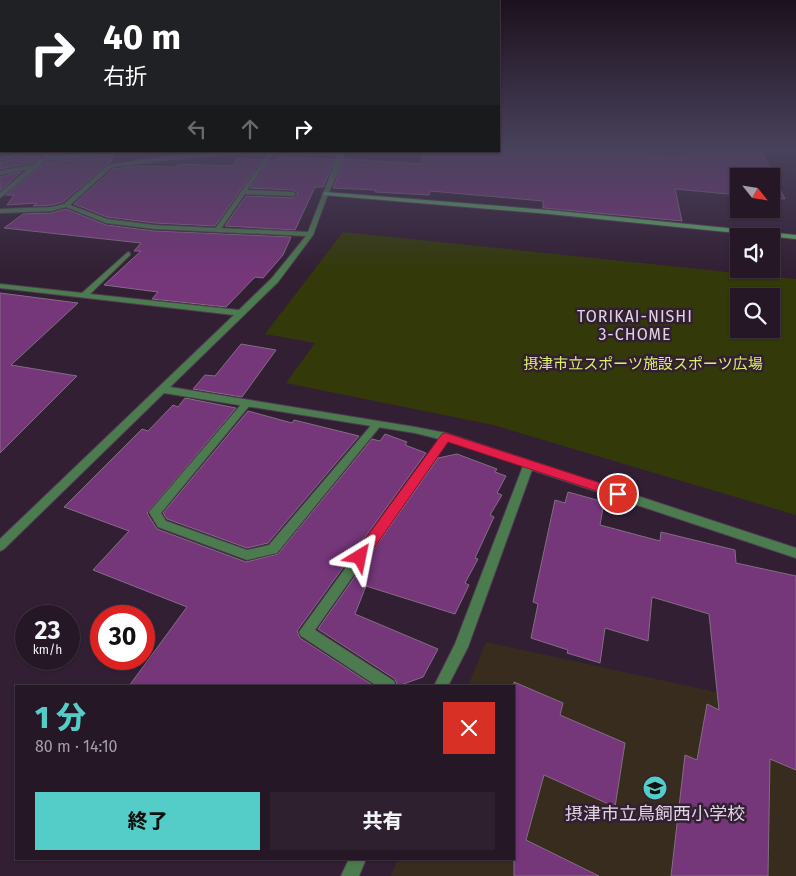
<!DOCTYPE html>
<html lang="ja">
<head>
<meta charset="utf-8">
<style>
  :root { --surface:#261727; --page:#2e202f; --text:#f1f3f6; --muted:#a49fa7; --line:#423644; --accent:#54cdc8 }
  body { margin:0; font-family:"Fira Sans","Noto Sans JP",sans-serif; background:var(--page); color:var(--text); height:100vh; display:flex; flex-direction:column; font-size:19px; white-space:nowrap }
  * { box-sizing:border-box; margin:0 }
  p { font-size:16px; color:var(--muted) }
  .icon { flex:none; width:28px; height:28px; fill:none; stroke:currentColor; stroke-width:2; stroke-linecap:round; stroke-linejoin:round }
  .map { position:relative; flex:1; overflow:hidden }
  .panel { position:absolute; left:15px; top:685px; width:500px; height:175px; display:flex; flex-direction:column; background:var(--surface); border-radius:0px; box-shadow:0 1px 4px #0004,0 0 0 1px var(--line) }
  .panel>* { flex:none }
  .hud { position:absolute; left:0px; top:0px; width:500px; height:152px; box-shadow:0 1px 4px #0004,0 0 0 1px var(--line); background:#202124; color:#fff; overflow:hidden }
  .needle { width:32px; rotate:120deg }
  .buttons { position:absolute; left:730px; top:168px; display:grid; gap:10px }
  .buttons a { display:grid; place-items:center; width:50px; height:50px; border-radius:0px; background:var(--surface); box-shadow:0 1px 4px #0004,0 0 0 1px var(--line); font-size:25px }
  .speed { position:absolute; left:15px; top:605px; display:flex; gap:10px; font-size:25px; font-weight:700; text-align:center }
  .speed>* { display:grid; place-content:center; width:65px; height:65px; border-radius:50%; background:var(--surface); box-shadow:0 1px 4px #0004,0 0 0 1px var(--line); line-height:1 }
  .speed small { font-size:12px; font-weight:400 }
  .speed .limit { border:8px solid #d22; background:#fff; color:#111 }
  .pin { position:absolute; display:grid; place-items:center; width:42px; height:42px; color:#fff; margin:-21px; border:2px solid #fff; border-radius:50%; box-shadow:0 1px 5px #0007 }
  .me { position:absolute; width:55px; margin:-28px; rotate:35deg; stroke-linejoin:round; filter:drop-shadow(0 0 4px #0008) }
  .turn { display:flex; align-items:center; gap:18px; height:105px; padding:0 20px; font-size:22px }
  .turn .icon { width:65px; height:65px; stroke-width:2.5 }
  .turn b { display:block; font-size:35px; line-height:42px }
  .lanes { display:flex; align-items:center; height:48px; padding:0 20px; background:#0003; justify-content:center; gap:25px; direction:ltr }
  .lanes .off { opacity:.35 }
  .round { display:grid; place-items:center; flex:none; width:52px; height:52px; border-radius:0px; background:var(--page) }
  .overview { display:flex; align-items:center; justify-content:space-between; height:85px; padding:0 20px }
  h1 { font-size:30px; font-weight:800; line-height:38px; color:var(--accent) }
  .action { display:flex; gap:10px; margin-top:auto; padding:10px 20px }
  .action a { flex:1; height:58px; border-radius:0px; background:var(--accent); color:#111; font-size:20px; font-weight:800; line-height:58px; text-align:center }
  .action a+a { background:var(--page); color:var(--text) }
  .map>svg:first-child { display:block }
</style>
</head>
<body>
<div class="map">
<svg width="796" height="876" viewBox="0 0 796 876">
  <rect width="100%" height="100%" fill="#321f34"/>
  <path fill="#382c1e" d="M486 642 762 702 796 717V876H391L398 859H514V686H468Z"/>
  <path fill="#333909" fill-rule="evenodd" d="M343 232 796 279V515L493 425 286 383 315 343 265 334ZM739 296H771V329H739Z"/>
  <g fill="#75367a" stroke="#846d85">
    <path d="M499 149H592L683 156 681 149H760L785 199 771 198V176H739V195L675 189 682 221 543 208V201L430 191 429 195 375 192 376 190 333 188 345 159 422 164V152L499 151Z"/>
    <path d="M41 152 43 154 32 163 0 169V163Z"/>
    <path d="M279 157 335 159 323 187H315L295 230 225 226 246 196 293 198 297 196 298 193 293 190 250 188 270 160H277Z"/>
    <path d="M113 158 110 163 107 164 63 202 52 205 33 206 37 203 7 205 14 195H6L46 162H51L54 165 56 161Z"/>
    <path d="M238 158 262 160 215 226 154 223 107 217 74 204 113 169 138 166 175 167 179 164 232 166Z"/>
    <path d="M21 172 0 191V177Z"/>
    <path d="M66 209 106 225 154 231 291 237 283 255 263 278 255 277 226 307 152 299 158 292 104 285 141 251H134L141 243 4 228 23 214 52 213Z"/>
    <path d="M0 293 78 303 11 365 77 376 0 453Z"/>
    <path d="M241 344 276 350 242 397 193 389 205 375 215 376Z"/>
    <path d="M185 398 236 408 147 513 157 529 246 562 278 554 372 439 380 441 385 434 407 442 405 445 426 453 297 631 300 638 374 686H129L187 607 93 570 129 531 64 507 142 429 148 431 173 405 178 407Z"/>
    <path d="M248 411 292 423 294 420 359 436 268 543 247 548 167 519 163 513Z"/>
    <path d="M457 454 497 469 495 472 506 476 497 493 502 495 490 515 494 517 475 558 478 559 465 583 469 585 455 614 366 586 355 614 438 649 423 677 398 686 395 679 318 629 438 458Z"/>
    <path d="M568 492 604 502 600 525 660 541 661 532 735 550 736 563 796 576V770L770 759 768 876H671L685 755 697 760 707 704 719 710 709 614 652 597 648 641 605 628 600 663 567 653 568 650 531 638 538 604 533 602 555 500 565 503Z"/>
    <path d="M514 682 563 703 560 715 625 743 615 807 544 775 526 840 599 876H514Z"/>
  </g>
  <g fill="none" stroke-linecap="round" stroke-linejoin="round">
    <defs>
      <g id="lane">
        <path d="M270 151 273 153 247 190 293 192 296 194 293 196 245 194 220 230H216L215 229Z"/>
        <path d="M111 153 114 155 113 156 45 160 42 158 45 156Z"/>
        <path d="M247 400 250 401 252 403 250 405 161 513 166 521 247 550 269 545 374 422H380L382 424 277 553 247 560 158 527 149 512 244 401Z"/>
      </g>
      <g id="street">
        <path d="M29 151H40L0 161V157Z"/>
        <path d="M49 151H54L38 167 0 198V193L28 169 0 175V171L33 165Z"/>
        <path d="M226 151H344V158L328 194 313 235 278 282 170 387 415 427 446 433 796 548V558L532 470 468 647 448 686H434L455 644 523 466 448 441 315 630 394 681 396 686H377L301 636 299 632 439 439 415 433 164 393 4 549 0 551V539L234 315 0 288V284L82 293 128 252 130 253V255L90 294 239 310 272 278 306 236 154 229 106 223 66 207 52 211 0 213V209L52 207 64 204 108 165 170 156ZM226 155H338L308 232 154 225 107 219 70 205 112 167 170 160Z"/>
        <path d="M349 859H366L359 876H341Z"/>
      </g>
      <path id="secondary" d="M325 192 549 210 796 235V239L549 214 323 195V193Z"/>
    </defs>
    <use href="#lane" stroke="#4e3c50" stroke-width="2"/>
    <use href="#street" stroke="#4e3c50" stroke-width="2"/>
    <use href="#secondary" stroke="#4e3c50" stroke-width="2"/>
    <use href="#lane" fill="#4c7b4f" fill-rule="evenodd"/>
    <use href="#street" fill="#4c7b4f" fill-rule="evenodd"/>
    <use href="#secondary" fill="#5daa64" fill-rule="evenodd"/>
  </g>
  <linearGradient id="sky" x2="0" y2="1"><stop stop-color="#1c111d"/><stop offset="0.55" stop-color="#49425c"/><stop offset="1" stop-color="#49425c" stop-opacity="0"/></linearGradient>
  <rect width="796" height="272" fill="url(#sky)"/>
  <path fill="#e11d48" stroke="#92132f" d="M446 433 622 490 624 494 622 497 618 498 448 442 365 561 360 563 355 561 353 557 355 553 442 434Z"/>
  <defs>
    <symbol id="school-disc" viewBox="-11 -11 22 22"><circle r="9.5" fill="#54cdc8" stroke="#321f34"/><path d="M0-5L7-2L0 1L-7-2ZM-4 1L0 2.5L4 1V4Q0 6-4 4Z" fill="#111"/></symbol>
  </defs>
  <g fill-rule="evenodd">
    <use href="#school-disc" x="641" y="774" width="28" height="28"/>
  </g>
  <g text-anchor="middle" stroke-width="5" stroke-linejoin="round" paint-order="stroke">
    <g font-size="15" fill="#dcef6b" stroke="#321f34">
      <text x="643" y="369">摂津市立スポーツ施設スポーツ広場</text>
    </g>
    <g font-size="16" letter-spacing="1" fill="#e1d4e1" stroke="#321f34">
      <text x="635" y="322">TORIKAI-NISHI<tspan x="635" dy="18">3-CHOME</tspan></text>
    </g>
    <g font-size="18" fill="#e1d4e1" stroke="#321f34">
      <text x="655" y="820">摂津市立鳥飼西小学校</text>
    </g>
  </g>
</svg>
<div class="buttons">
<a><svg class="needle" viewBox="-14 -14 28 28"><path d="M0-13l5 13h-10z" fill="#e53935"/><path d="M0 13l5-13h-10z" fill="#a49fa7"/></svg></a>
<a><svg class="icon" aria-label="sound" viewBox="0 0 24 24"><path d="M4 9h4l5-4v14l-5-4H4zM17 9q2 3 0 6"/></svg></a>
<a><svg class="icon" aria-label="search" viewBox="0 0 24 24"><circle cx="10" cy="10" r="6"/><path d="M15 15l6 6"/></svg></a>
</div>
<div class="speed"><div>23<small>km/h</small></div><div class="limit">30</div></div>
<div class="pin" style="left:618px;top:494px;background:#d93025"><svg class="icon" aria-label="arrive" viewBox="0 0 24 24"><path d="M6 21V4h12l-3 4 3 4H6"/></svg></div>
<svg class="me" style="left:360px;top:557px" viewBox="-20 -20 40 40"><path d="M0-17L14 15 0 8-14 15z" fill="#e11d48" stroke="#fff" stroke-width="4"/></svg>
<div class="hud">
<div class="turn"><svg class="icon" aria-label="right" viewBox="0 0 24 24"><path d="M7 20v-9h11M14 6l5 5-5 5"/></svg><div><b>40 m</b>右折</div></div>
<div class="lanes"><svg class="icon off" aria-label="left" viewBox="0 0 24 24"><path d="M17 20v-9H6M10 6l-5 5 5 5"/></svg><svg class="icon off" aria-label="ahead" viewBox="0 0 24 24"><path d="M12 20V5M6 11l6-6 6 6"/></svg><svg class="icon" aria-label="right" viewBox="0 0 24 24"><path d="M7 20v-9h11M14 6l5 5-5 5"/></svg></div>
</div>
<section class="panel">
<div class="overview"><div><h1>1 分</h1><p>80 m · 14:10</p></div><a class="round" style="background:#d93025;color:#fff"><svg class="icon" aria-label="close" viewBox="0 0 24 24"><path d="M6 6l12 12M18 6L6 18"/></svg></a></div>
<div class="action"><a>終了</a><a>共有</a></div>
</section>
</div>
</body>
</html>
